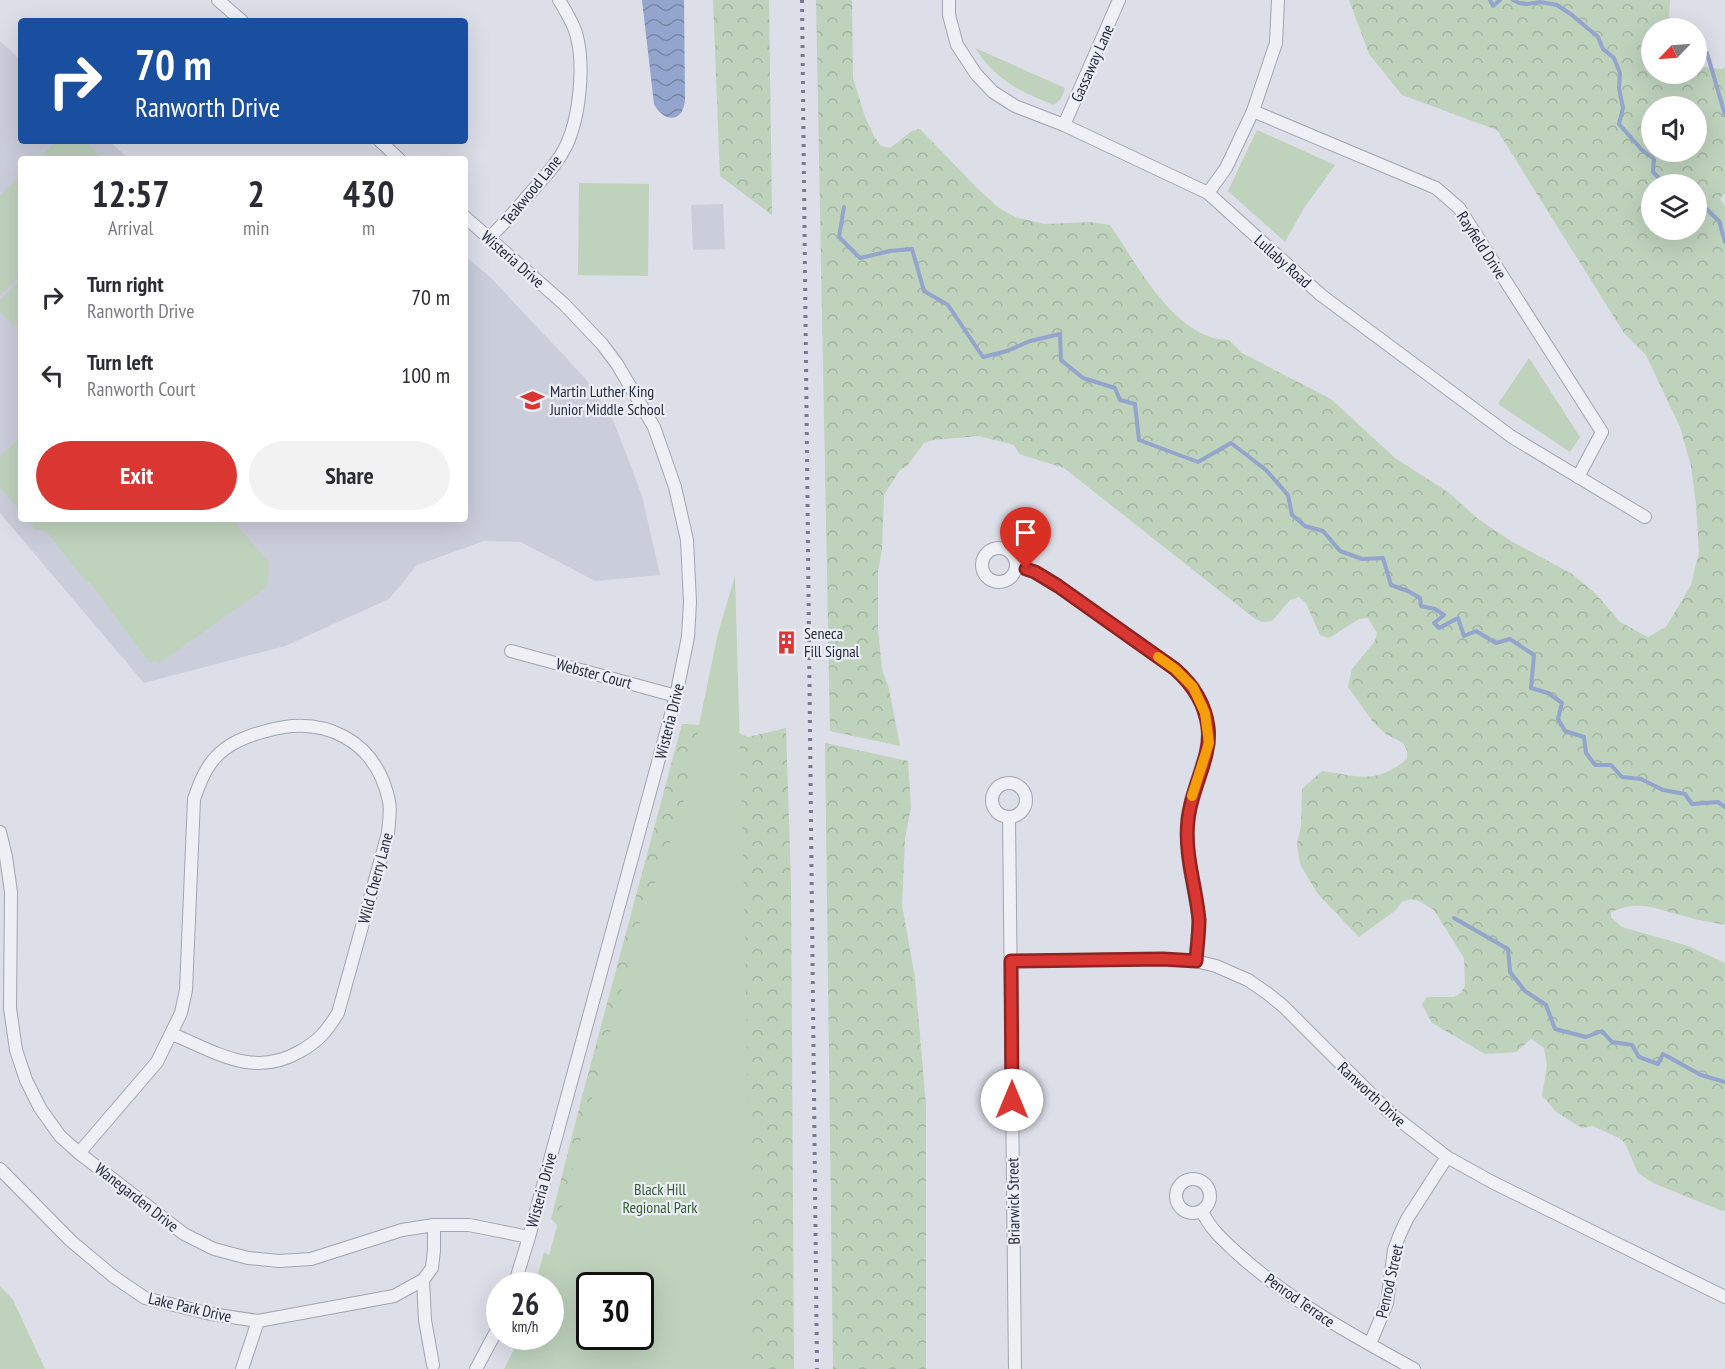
<!DOCTYPE html>
<html lang="en">
<head>
<meta charset="utf-8">
<style>
  :root { --surface:#fff; --page:#f2f2f3; --text:#2b2b33; --muted:#7c7c81; --accent:#da3733 }
  body { margin:0; font-family:"PT Sans Narrow",sans-serif; background:var(--page); color:var(--text); height:100vh; display:flex; flex-direction:column; font-size:22px; white-space:nowrap }
  * { box-sizing:border-box; margin:0 }
  p { font-size:20px; color:var(--muted) }
  .icon { flex:none; width:33px; height:33px; fill:none; stroke:currentColor; stroke-width:2; stroke-linecap:round; stroke-linejoin:round }
  .map { position:relative; flex:1; overflow:hidden }
  .panel { position:absolute; left:18px; top:156px; width:450px; height:366px; display:flex; flex-direction:column; background:var(--surface); border-radius:6px; box-shadow:0 6px 24px #0002 }
  .panel>* { flex:none }
  .hud { position:absolute; left:18px; top:18px; width:450px; height:126px; border-radius:6px; box-shadow:0 6px 24px #0002; background:#1a4fa0; color:#fff; overflow:hidden }
  .needle { width:39px; rotate:245deg }
  .buttons { position:absolute; left:1641px; top:18px; display:grid; gap:12px }
  .buttons a { display:grid; place-items:center; width:66px; height:66px; border-radius:50%; background:var(--surface); box-shadow:0 6px 24px #0002; font-size:30px }
  .speed { position:absolute; left:486px; top:1272px; display:flex; gap:12px; font-size:30px; font-weight:700; text-align:center }
  .speed>* { display:grid; place-content:center; width:78px; height:78px; border-radius:50%; background:var(--surface); box-shadow:0 6px 24px #0002; line-height:1 }
  .speed small { font-size:15px; font-weight:400 }
  .speed .limit { border:3px solid #111; border-radius:9px; background:#fff; color:#111 }
  .pin { position:absolute; display:grid; place-items:center; width:51px; height:51px; color:#fff; margin:-62px -26px; border-radius:50% 50% 50% 0; rotate:-45deg; box-shadow:0 0 6px #0007 }
  .pin .icon { rotate:45deg }
  .me { position:absolute; width:66px; margin:-33px; rotate:0deg; stroke-linejoin:round; filter:drop-shadow(0 0 4px #0008) }
  .turn { display:flex; align-items:center; gap:21px; height:126px; padding:0 18px; font-size:27px }
  .turn .icon { width:78px; height:78px; stroke-width:2.5 }
  .turn b { display:block; font-size:42px; line-height:51px }
  .eta { display:flex; justify-content:space-evenly; align-items:center; height:102px; text-align:center }
  .eta b { font-size:36px; font-weight:600; line-height:42px }
  .button { display:flex; gap:12px; margin-top:auto; padding:12px 18px }
  .button a { flex:1; height:69px; border-radius:36px; background:var(--accent); color:#fff; font-size:24px; font-weight:600; line-height:69px; text-align:center }
  .button a+a { background:var(--page); color:var(--text) }
  ul { padding:0; list-style:none }
  li { display:flex; align-items:center; gap:18px; height:78px; padding:0 18px }
  li div { flex:1 }
  li b { display:block; font-size:22px }
  li em { font-style:normal }
  .map>svg:first-child { display:block }
</style>
</head>
<body>
<div class="map">
<svg width="1725" height="1369" viewBox="0 0 1725 1369">
  <defs>
    <pattern id="forest-crowns" width="20" height="18" patternUnits="userSpaceOnUse" patternTransform="scale(1.5)"><rect width="20" height="18" fill="#bed2bc"/><path d="M2 6a3 3 0 1 1 6 0M12 15a3 3 0 1 1 6 0" fill="none" stroke="#a3b4a3"/></pattern>
    <pattern id="water-waves" width="16" height="10" patternUnits="userSpaceOnUse" patternTransform="scale(1.5)"><rect width="16" height="10" fill="#93a5cc"/><path d="M0 5q4-4 8 0t8 0" fill="none" stroke="#7887a7"/></pattern>
  </defs>
  <rect width="100%" height="100%" fill="#dcdee8"/>
  <g fill="#cacdda">
    <path d="M0 41 21 60V141H109L129 159H21V519H465V256L490 277 585 378 614 422 642 496 660 575 595 581 521 542 484 541 417 565 389 599 285 646 144 683 0 513Z"/>
    <path d="M723 204 725 249 693 250 691 205Z"/>
  </g>
  <g fill="url(#forest-crowns)" fill-rule="evenodd">
    <path d="M713 0H769L772 215 720 176Z"/>
    <path d="M816 0H852L853 78 865 117 875 138 881 146 890 148 912 131 920 129 978 189 999 208 1015 217 1045 224 1091 222 1110 225C1137 264 1175 340 1229 340L1242 353 1331 399 1395 458 1448 492 1478 519 1511 541 1572 574 1594 592 1620 622 1648 637 1666 627 1691 585 1699 552 1696 505 1691 466 1680 427 1646 355 1624 333 1497 130 1402 95 1369 54 1349 0H1670L1669 16 1674 28H1652V74H1696L1697 66 1722 69 1725 67V193L1720 199 1725 206V925C1711 922 1697 920 1684 916 1655 909 1641 899 1611 912V917L1622 927 1688 946 1725 963V1210L1722 1211 1653 1183 1638 1173 1625 1143 1619 1138 1593 1126 1582 1128 1556 1112 1542 1095 1547 1066 1544 1048 1531 1039 1516 1052 1485 1054 1432 1023 1422 1004 1427 997H1454L1461 993 1465 985 1464 958 1434 910 1419 901 1411 899 1402 902 1396 910 1359 937 1317 893 1300 864 1297 844 1301 826 1302 789 1322 771C1357 776 1377 785 1407 759V751L1403 743 1386 734 1373 722 1348 687 1352 669 1375 641 1377 633 1368 618 1359 619 1329 638 1320 635 1306 603 1299 597 1290 600 1272 621 1262 622 1254 618 1064 468 1019 454 1014 445 979 436 933 440 924 443 907 466 900 470 884 495 882 550 878 571V628L882 670 889 689 900 746 830 731ZM1696 106V152H1652V106ZM1696 184V230H1652V184Z"/>
    <path d="M682 724 723 726 748 737 786 728 791 884 794 1369H569L593 1259 551 1219 583 1093ZM590 1286H640V1336H590Z"/>
    <path d="M825 743 908 761 911 807 905 838 902 905 915 978 926 1106V1369H833Z"/>
    <path d="M544 1252 562 1263 550 1286H535Z"/>
  </g>
  <g fill="#bed2bc" fill-rule="evenodd">
    <path d="M975 48 1065 88C1063 96 1060 102 1053 105 1018 90 997 81 975 48Z"/>
    <path d="M1257 130 1335 165 1304 208 1285 242 1228 191Z"/>
    <path d="M56 141H85L102 159H38Z"/>
    <path d="M21 175V275L0 295V196Z"/>
    <path d="M579 183 649 184 648 276 578 275Z"/>
    <path d="M21 280V322L15 327 0 312V300Z"/>
    <path d="M1529 358 1580 437 1570 452 1498 404Z"/>
    <path d="M21 437V512L0 487V456Z"/>
    <path d="M27 519H232L269 563 267 587 158 664 155 659 150 663 89 581 87 583 46 531 35 529Z"/>
    <path d="M735 576 745 927 752 1369H504L520 1337 550 1336V1286L541 1285 643 912 680 818 718 633ZM590 1286H640V1336H590Z"/>
    <path d="M0 1286 13 1300 45 1369H0Z"/>
  </g>
  <path fill="url(#water-waves)" d="M642 0H684L685 100C683 123 664 123 654 104Z"/>
  <g fill="none" stroke-linecap="round" stroke-linejoin="round">
    <g stroke="#93a5cc" stroke-width="4">
      <path d="M1490 0 1493 6 1500 0"/>
      <path d="M1513 0 1519 3 1527 4 1540 2 1557 5 1572 15 1598 37 1603 49 1614 58 1620 73 1619 88 1623 108 1619 124 1642 150 1654 159 1653 172 1665 184"/>
      <path d="M1707 53 1725 115"/>
      <path d="M1696 199 1719 221 1725 242"/>
      <path d="M844 207 839 237 860 258 890 251 912 249 924 291 948 305 983 357 1007 351 1030 341 1060 334 1061 360 1083 378 1115 388 1120 400 1135 404 1139 440 1198 462 1231 443 1266 470 1288 495 1292 515 1305 526 1323 531 1340 551 1362 559 1383 558 1391 585 1408 591 1420 598 1421 606 1435 609 1444 615 1434 623 1439 628 1458 618 1464 636 1476 631 1496 643 1510 639 1534 655 1531 688 1548 693 1562 703 1558 719 1565 731 1584 737 1586 753 1595 765H1611L1622 777 1641 779 1663 790 1685 794 1692 804 1718 802 1725 807"/>
      <path d="M1454 918 1508 949 1510 972 1525 991 1546 1005 1555 1029 1586 1037 1602 1031 1612 1042 1632 1045 1639 1057 1658 1064 1663 1054 1701 1075 1725 1082"/>
    </g>
    <defs>
      <g id="minor">
        <path d="M218 0 242 21"/>
        <path d="M949 0V15L957 45 976 74 993 92 1015 106 1064 125 1208 193 1321 295 1512 437 1645 517"/>
        <path d="M1253 111 1436 188 1459 208 1602 432 1578 477"/>
        <path d="M1064 125 1119 0"/>
        <path d="M380 141 399 159"/>
        <path d="M1208 193 1226 168 1253 111 1276 43 1278 0"/>
        <path d="M465 217 564 304 602 344 617 364 654 427 675 487 687 540 690 602 688 637 676 696 529 1237 514 1286"/>
        <path d="M489 238C505 223 518 207 533 190 545 176 558 163 566 146 580 117 585 64 576 33 572 21 565 10 559 0"/>
        <circle cx="999" cy="565" r="17"/>
        <path d="M1016 567 1026 569 1035 572 1058 586 1175 669 1193 687 1202 704 1207 723 1209 743 1191 800 1187 831 1189 865 1199 918 1196 961"/>
        <path d="M511 651 676 696"/>
        <circle cx="1009" cy="800" r="17"/>
        <path d="M1009 817 1015 1369"/>
        <path d="M0 832 6 857 11 892 10 1008 16 1050 26 1080 40 1108 60 1136 79 1153 184 1234 214 1249 248 1258 279 1261 311 1259 402 1230 434 1225H469L529 1237"/>
        <path d="M1011 961 1163 959 1196 961 1216 966 1248 980 1267 993 1283 1006 1389 1112 1447 1157 1492 1182 1725 1297"/>
        <path d="M79 1153 157 1062 181 1013 186 990 194 799C199 785 204 771 214 759 228 743 247 736 266 731 324 714 376 740 389 801 391 810 389 822 388 833L338 1013C326 1032 319 1041 299 1052 253 1078 216 1052 172 1034"/>
        <path d="M0 1169 71 1241 114 1277 145 1298 211 1314 258 1321 394 1296 423 1280 432 1268 434 1250V1225"/>
        <circle cx="1193" cy="1196" r="17"/>
        <path d="M1202 1211C1210 1229 1223 1240 1237 1253 1290 1301 1352 1335 1414 1369"/>
        <path d="M423 1280 425 1320 433 1365"/>
        <path d="M1370 1344 1387 1303 1394 1250 1400 1234 1407 1219 1447 1157"/>
        <path d="M242 1369 258 1321"/>
        <path d="M476 1369 500 1324"/>
      </g>
    </defs>
    <use href="#minor" stroke="#a1a4b2" stroke-width="14"/>
    <use href="#minor" stroke="#eff0f6" stroke-width="12"/>
    <path stroke="#747a93" stroke-width="4" stroke-dasharray="3 6" stroke-linecap="butt" d="M802 0 817 1369"/>
  </g>
  <g fill="none" stroke-linecap="round" stroke-linejoin="round">
    <defs>
      <path id="route" d="M1012 1100 1011 961 1163 959 1196 961C1197 947 1199 933 1199 920 1196 886 1184 854 1188 820 1191 788 1212 757 1208 727 1205 703 1193 685 1175 669L1058 586 1035 572 1026 569"/>
    </defs>
    <use href="#route" stroke="#8e2421" stroke-width="15"/>
    <use href="#route" stroke="#da3733" stroke-width="10"/>
    <path stroke="#f59e0b" stroke-width="10" d="M1158 657 1175 669 1193 687 1205 713 1209 743 1192 796"/>
  </g>
  <defs>
    <symbol id="school-bare" viewBox="-9 -9 18 18"><path d="M0-5L7-2L0 1L-7-2ZM-4 1L0 2.5L4 1V4Q0 6-4 4Z" fill="#da3733" stroke="#ebeef5" stroke-width="2.5" paint-order="stroke"/></symbol>
    <symbol id="building-bare" viewBox="-9 -9 18 18"><path d="M-4-6H4V6H1V3H-1V6H-4ZM-2.5-4.3h1.7v1.8h-1.7ZM.8-4.3h1.7v1.8H.8ZM-2.5-1h1.7V.8h-1.7ZM.8-1h1.7V.8H.8Z" fill="#da3733" stroke="#ebeef5" stroke-width="2.5" paint-order="stroke"/></symbol>
  </defs>
  <g fill-rule="evenodd">
    <use href="#school-bare" x="516" y="384" width="33" height="33"/>
    <use href="#building-bare" x="770" y="626" width="33" height="33"/>
  </g>
  <g text-anchor="middle" stroke-width="4.5" stroke-linejoin="round" paint-order="stroke">
    <g font-size="16" fill="#242a3f" stroke="#ebeef5">
      <text transform="translate(1092 63) rotate(-66)" y="6">Gassaway Lane</text>
      <text transform="translate(531 190) rotate(-51)" y="6">Teakwood Lane</text>
      <text transform="translate(1482 245) rotate(57)" y="6">Rayfield Drive</text>
      <text transform="translate(513 259) rotate(41)" y="6">Wisteria Drive</text>
      <text transform="translate(1283 261) rotate(42)" y="6">Lullaby Road</text>
      <text transform="translate(594 673) rotate(15)" y="6">Webster Court</text>
      <text transform="translate(669 721) rotate(-76)" y="6">Wisteria Drive</text>
      <text transform="translate(375 878) rotate(-75)" y="6">Wild Cherry Lane</text>
      <text transform="translate(1372 1094) rotate(43)" y="6">Ranworth Drive</text>
      <text transform="translate(541 1190) rotate(-75)" y="6">Wisteria Drive</text>
      <text transform="translate(137 1197) rotate(38)" y="6">Wanegarden Drive</text>
      <text transform="translate(1013 1201) rotate(-91)" y="6">Briarwick Street</text>
      <text transform="translate(1389 1281) rotate(-77)" y="6">Penrod Street</text>
      <text transform="translate(1300 1300) rotate(35)" y="6">Penrod Terrace</text>
      <text transform="translate(190 1307) rotate(13)" y="6">Lake Park Drive</text>
    </g>
    <g font-size="16" fill="#242a3f" stroke="#ebeef5" text-anchor="start">
      <text x="550" y="397">Martin Luther King<tspan x="550" dy="18">Junior Middle School</tspan></text>
      <text x="804" y="639">Seneca<tspan x="804" dy="18">Fill Signal</tspan></text>
    </g>
    <g font-size="16" fill="#315c30" stroke="#ebeef5">
      <text x="660" y="1195">Black Hill<tspan x="660" dy="18">Regional Park</tspan></text>
    </g>
  </g>
</svg>
<div class="buttons">
<a><svg class="needle" viewBox="-14 -14 28 28"><path d="M0-13l5 13h-10z" fill="#e53935"/><path d="M0 13l5-13h-10z" fill="#7c7c81"/></svg></a>
<a><svg class="icon" aria-label="sound" viewBox="0 0 24 24"><path d="M4 9h4l5-4v14l-5-4H4zM17 9q2 3 0 6"/></svg></a>
<a><svg class="icon" aria-label="layers" viewBox="0 0 24 24"><path d="M12 4l9 5-9 5-9-5zM3 14l9 5 9-5"/></svg></a>
</div>
<div class="speed"><div>26<small>km/h</small></div><div class="limit">30</div></div>
<div class="pin" style="left:1026px;top:569px;background:#d93025"><svg class="icon" aria-label="arrive" viewBox="0 0 24 24"><path d="M6 21V4h12l-3 4 3 4H6"/></svg></div>
<svg class="me" style="left:1012px;top:1100px" viewBox="-20 -20 40 40"><circle r="19" fill="#fff"/><path d="M0-13L10 11 0 6-10 11z" fill="#da3733"/></svg>
<div class="hud">
<div class="turn"><svg class="icon" aria-label="right" viewBox="0 0 24 24"><path d="M7 20v-9h11M14 6l5 5-5 5"/></svg><div><b>70 m</b>Ranworth Drive</div></div>
</div>
<section class="panel">
<div class="eta">
<div><b>12:57</b><p>Arrival</p></div>
<div><b>2</b><p>min</p></div>
<div><b>430</b><p>m</p></div>
</div>
<ul>
<li><svg class="icon" aria-label="right" viewBox="0 0 24 24"><path d="M7 20v-9h11M14 6l5 5-5 5"/></svg><div><b>Turn right</b><p>Ranworth Drive</p></div><em>70 m</em></li>
<li><svg class="icon" aria-label="left" viewBox="0 0 24 24"><path d="M17 20v-9H6M10 6l-5 5 5 5"/></svg><div><b>Turn left</b><p>Ranworth Court</p></div><em>100 m</em></li>
</ul>
<div class="button"><a>Exit</a><a>Share</a></div>
</section>
</div>
</body>
</html>
